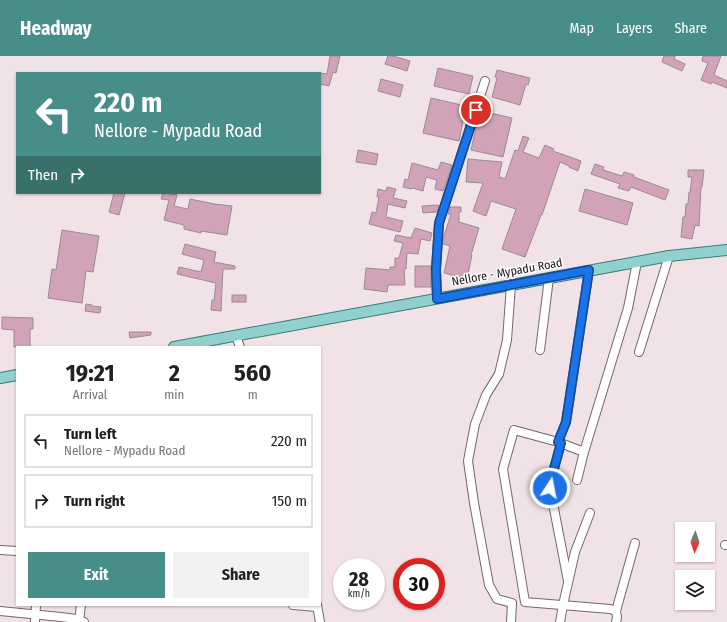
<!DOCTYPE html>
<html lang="en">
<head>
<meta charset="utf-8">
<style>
  :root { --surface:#fff; --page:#f2f2f2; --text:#222; --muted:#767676; --line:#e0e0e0; --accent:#478e88 }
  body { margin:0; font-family:"Fira Sans Condensed",sans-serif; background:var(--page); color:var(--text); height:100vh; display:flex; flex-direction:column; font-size:15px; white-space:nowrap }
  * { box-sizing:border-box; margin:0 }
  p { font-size:13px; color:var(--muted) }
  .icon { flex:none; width:22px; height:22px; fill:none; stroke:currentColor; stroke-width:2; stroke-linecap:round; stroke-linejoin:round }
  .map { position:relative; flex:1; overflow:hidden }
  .side { position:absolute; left:16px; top:290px; width:305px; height:260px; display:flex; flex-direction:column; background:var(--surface); border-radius:0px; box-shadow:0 1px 3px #0004 }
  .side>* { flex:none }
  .banner { position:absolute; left:16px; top:16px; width:305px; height:122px; border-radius:0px; box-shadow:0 1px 3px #0004; background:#478e88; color:#fff; overflow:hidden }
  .needle { width:26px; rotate:182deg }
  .controls { position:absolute; left:675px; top:466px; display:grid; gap:8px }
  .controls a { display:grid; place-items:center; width:40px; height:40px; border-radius:0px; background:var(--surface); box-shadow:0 1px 3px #0004; font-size:20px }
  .speed { position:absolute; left:333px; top:502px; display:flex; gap:8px; font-size:20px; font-weight:700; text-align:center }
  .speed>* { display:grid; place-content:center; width:52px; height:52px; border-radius:50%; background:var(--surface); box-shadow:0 1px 3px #0004; line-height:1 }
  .speed small { font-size:10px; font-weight:400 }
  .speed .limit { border:6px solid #d22; background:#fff; color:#111 }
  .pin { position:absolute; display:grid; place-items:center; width:34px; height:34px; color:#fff; margin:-17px; border:2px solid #fff; border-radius:50%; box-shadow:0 1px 4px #0007 }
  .me { position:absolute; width:44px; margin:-22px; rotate:11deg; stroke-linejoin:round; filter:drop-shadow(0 0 3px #0008) }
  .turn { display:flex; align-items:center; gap:14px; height:84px; padding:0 12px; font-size:18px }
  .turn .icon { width:52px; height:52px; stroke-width:2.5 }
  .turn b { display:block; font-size:28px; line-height:34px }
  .then { display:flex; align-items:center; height:38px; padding:0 12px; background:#0003; gap:8px; font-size:15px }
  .eta { display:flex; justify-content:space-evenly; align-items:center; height:68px; text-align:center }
  .eta b { font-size:24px; font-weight:700; line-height:28px }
  .action { display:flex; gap:8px; margin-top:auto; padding:8px 12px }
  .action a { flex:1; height:46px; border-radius:0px; background:var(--accent); color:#fff; font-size:16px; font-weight:700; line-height:46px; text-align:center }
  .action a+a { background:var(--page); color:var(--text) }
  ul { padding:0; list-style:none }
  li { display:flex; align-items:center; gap:12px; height:54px; margin:0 8px 6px; padding:0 4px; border:2px solid var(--line); border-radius:0px }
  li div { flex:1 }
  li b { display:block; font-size:15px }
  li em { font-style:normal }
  header { display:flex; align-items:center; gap:24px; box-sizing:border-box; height:56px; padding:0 20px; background:var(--accent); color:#fff }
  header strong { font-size:19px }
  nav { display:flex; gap:22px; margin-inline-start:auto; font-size:14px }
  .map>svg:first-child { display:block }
</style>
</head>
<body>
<header>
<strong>Headway</strong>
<nav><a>Map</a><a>Layers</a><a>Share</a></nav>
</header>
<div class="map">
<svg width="727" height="566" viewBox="0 0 727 566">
  <rect width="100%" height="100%" fill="#f1e2e8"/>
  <g fill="#d2a3b8" stroke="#998b91">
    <path d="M330 0H340L336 17 333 16 329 30 320 28V17L327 18Z"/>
    <path d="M388 0H393L410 5 407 15 385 8Z"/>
    <path d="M664 0H675L674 3 685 8 682 15 662 6Z"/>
    <path d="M703 0H721L714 19 727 25V32L712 26 711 28 701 24 708 7 702 5Z"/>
    <path d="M438 12 473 20 469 38 434 30Z"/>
    <path d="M497 14 530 22 528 29 526 28 520 49 492 41 497 22 495 21Z"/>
    <path d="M381 23 403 29 400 41 378 35Z"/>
    <path d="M431 42 466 50 459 85 423 77Z"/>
    <path d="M481 55 512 62 503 101 471 94 477 67Z"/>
    <path d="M523 80 529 82 523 96 539 102 545 89 554 93 553 95 581 105 578 115 569 111V110L560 106 542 159H541L525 201 502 193 516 153 491 145 486 160 473 155 483 127 466 126 468 103 502 106 499 121 505 123 515 94 518 95Z"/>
    <path d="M358 94 378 98 376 109 356 106Z"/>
    <path d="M441 106 452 109 443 135 435 133 437 124 426 121 423 135 412 132 411 133 403 131 405 123 408 124 412 107 438 114Z"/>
    <path d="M595 108 604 111 603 114 622 120 624 116 634 119V121L669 134 665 144 631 131 629 135 618 132 620 128 591 118Z"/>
    <path d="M688 114H704L702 131H701L699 170 695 169 692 183 681 181 683 161H685L686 148H688L689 136H690L692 121H688Z"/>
    <path d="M387 131 396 133 393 142 407 145 405 152 388 148 386 161 403 165 400 176 369 168 372 156 376 157 379 141H377L378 133 386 135Z"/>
    <path d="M585 133 633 147 627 169 579 155Z"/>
    <path d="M114 137H125L119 159 109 156Z"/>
    <path d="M163 137H167L177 139 174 150 188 153 190 143 215 148 232 150 227 179 201 175V177L184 173V169L164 164 169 144 161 143Z"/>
    <path d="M438 149 439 151 437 156 423 157 422 150Z"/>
    <path d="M450 151H461V156H459V166L479 172 471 199H472L467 223 444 217 450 190 443 188V183L451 158H448Z"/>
    <path d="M415 172 432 177 430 185 421 183 418 198 407 197 406 213H404L405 229H388L387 236 364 233 366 212 390 214V211H395V202H399L403 187 394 185 396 179 411 182Z"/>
    <path d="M62 174 99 180 93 216 86 215 82 247 48 242 52 213 56 214Z"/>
    <path d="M185 188 216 196 214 206 235 210V213H223L221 255 211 254 212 244H214L216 227 177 218 179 211 201 216 204 204 182 198Z"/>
    <rect x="415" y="210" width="16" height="21"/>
    <rect x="232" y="239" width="14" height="7"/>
    <path d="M86 248 92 249V250L101 251 100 257 85 255Z"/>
    <path d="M2 261 33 262V273H30V291H14V274L2 273Z"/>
    <path d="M129 276H151V279L130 282Z"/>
  </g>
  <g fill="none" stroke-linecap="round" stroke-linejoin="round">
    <defs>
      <g id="minor">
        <path d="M437 243 436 213 439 167 485 25"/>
        <path d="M236 280 240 291"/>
        <path d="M540 294 549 222"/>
        <path d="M639 296 669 200"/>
        <path d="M558 386 566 366 589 214"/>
        <path d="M561 387 552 420 550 432 568 525"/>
        <path d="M584 396 558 386 514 374 503 413 525 546 610 553 616 555"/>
        <path d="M577 424 584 396 628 252 637 206"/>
        <path d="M725 489H727"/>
        <path d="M0 494 17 495"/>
        <path d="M293 549 317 551"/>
        <path d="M317 549 320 566"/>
        <path d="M0 555 61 561 76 563 84 566"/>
        <path d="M35 566 36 549"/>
        <path d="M79 566 81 549"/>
        <path d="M511 566 512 547 497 543 489 529 474 447 468 405 475 368 486 339 499 318 507 284 511 229"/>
        <path d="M560 566 563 549 575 496 590 457"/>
        <path d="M616 566 617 561 616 555 635 487"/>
      </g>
      <g id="major">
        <path d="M174 291 669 200 727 194"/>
        <path d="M0 322 17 319"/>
      </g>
    </defs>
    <use href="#minor" stroke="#75676d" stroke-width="10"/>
    <use href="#major" stroke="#387b77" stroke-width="12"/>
    <use href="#minor" stroke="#fff" stroke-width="8"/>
    <use href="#major" stroke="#91d1cd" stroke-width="10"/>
  </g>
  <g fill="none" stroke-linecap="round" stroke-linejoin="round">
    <defs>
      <path id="route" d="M476 54 439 167 436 213 437 243 589 214 566 366 558 386 561 387 552 420 550 432"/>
    </defs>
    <use href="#route" stroke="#114b97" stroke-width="10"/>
    <use href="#route" stroke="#1a73e8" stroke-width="7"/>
  </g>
  <g text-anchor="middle" stroke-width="3" stroke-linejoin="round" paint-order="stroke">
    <g font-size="12" fill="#191417" stroke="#fff">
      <text transform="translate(507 216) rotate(-10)" y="4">Nellore - Mypadu Road</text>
    </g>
  </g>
</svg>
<div class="controls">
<a><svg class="needle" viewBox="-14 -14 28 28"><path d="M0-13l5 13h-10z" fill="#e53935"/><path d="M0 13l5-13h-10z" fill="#767676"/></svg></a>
<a><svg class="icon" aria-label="layers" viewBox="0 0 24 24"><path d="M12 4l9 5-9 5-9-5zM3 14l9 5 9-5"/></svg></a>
</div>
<div class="speed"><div>28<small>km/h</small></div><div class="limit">30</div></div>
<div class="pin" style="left:476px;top:54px;background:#d93025"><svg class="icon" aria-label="arrive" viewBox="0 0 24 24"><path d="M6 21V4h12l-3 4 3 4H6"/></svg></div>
<svg class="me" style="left:550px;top:432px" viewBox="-20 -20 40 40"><circle r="17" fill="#1a73e8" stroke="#fff" stroke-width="3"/><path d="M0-11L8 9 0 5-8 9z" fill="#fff"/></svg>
<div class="banner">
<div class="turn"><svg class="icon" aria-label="left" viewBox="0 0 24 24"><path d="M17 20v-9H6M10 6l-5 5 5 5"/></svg><div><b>220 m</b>Nellore - Mypadu Road</div></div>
<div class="then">Then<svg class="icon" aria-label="right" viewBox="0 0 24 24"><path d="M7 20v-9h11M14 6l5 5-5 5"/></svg></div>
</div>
<section class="side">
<div class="eta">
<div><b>19:21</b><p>Arrival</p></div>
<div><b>2</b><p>min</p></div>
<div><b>560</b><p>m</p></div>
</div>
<ul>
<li><svg class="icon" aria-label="left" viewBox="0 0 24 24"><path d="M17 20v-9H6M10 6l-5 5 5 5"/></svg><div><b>Turn left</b><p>Nellore - Mypadu Road</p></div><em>220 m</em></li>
<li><svg class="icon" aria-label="right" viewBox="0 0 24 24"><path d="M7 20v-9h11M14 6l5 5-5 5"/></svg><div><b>Turn right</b></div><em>150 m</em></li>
</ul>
<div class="action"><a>Exit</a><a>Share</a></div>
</section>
</div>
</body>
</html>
